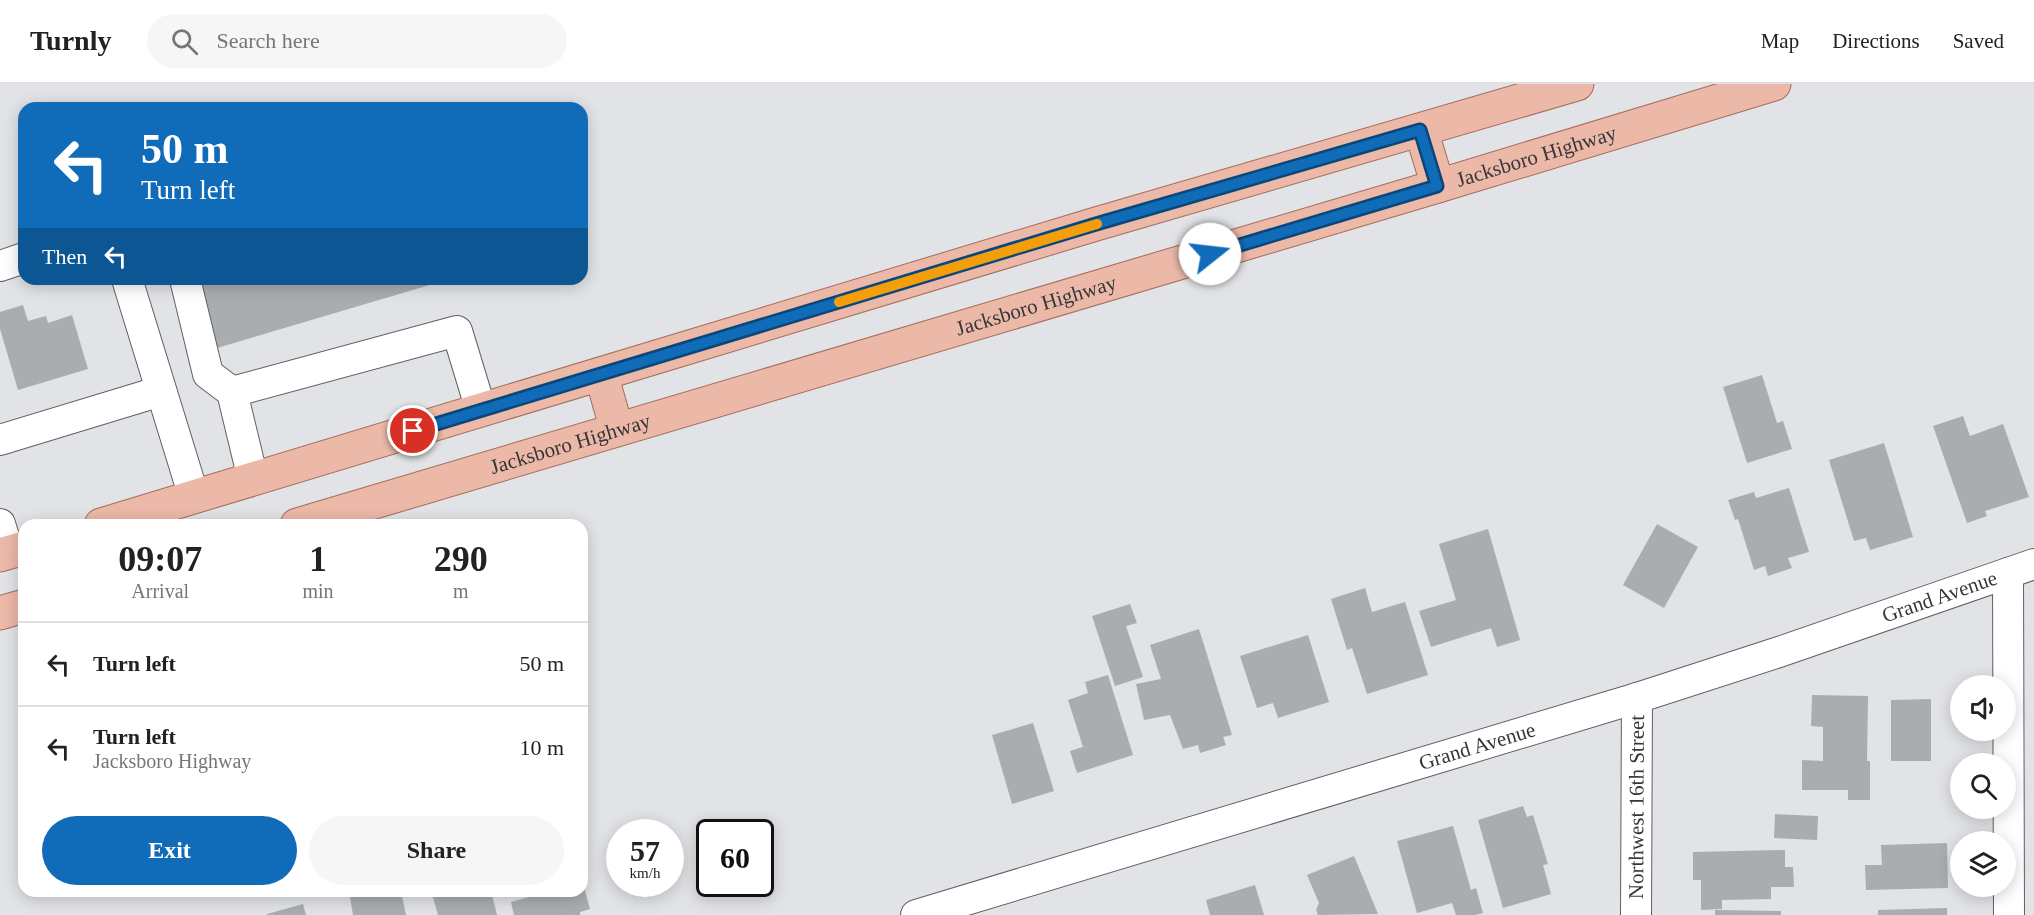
<!DOCTYPE html>
<html lang="en">
<head>
<meta charset="utf-8">
<style>
  :root { --surface:#fff; --page:#f6f6f6; --text:#222; --muted:#767676; --line:#e0e0e0; --accent:#106cb9 }
  body { margin:0; font-family:"Times New Roman",serif; background:var(--page); color:var(--text); height:100vh; display:flex; flex-direction:column; font-size:22px; white-space:nowrap }
  * { box-sizing:border-box; margin:0 }
  p { font-size:20px; color:var(--muted) }
  .icon { flex:none; width:33px; height:33px; fill:none; stroke:currentColor; stroke-width:2; stroke-linecap:round; stroke-linejoin:round }
  .map { position:relative; flex:1; overflow:hidden }
  .details { position:absolute; left:18px; top:435px; width:570px; height:378px; display:flex; flex-direction:column; background:var(--surface); border-radius:18px; box-shadow:0 3px 15px #0003 }
  .details>* { flex:none }
  .top-card { position:absolute; left:18px; top:18px; width:570px; height:183px; border-radius:18px; box-shadow:0 3px 15px #0003; background:#106cb9; color:#fff; overflow:hidden }
  .tools { position:absolute; left:1950px; top:591px; display:grid; gap:12px }
  .tools a { display:grid; place-items:center; width:66px; height:66px; border-radius:50%; background:var(--surface); box-shadow:0 3px 15px #0003; font-size:30px }
  .speed { position:absolute; left:606px; top:735px; display:flex; gap:12px; font-size:30px; font-weight:700; text-align:center }
  .speed>* { display:grid; place-content:center; width:78px; height:78px; border-radius:50%; background:var(--surface); box-shadow:0 3px 15px #0003; line-height:1 }
  .speed small { font-size:15px; font-weight:400 }
  .speed .limit { border:3px solid #111; border-radius:9px; background:#fff; color:#111 }
  .pin { position:absolute; display:grid; place-items:center; width:51px; height:51px; color:#fff; margin:-26px; border:3px solid #fff; border-radius:50%; box-shadow:0 2px 6px #0007 }
  .me { position:absolute; width:66px; margin:-33px; rotate:74deg; stroke-linejoin:round; filter:drop-shadow(0 0 4px #0008) }
  .turn { display:flex; align-items:center; gap:21px; height:126px; padding:0 24px; font-size:27px }
  .turn .icon { width:78px; height:78px; stroke-width:2.5 }
  .turn b { display:block; font-size:42px; line-height:51px }
  .then { display:flex; align-items:center; height:57px; padding:0 24px; background:#0003; gap:12px; font-size:22px }
  .eta { display:flex; justify-content:space-evenly; align-items:center; height:102px; text-align:center }
  .eta b { font-size:36px; font-weight:700; line-height:42px }
  .primary-button { display:flex; gap:12px; margin-top:auto; padding:12px 24px }
  .primary-button a { flex:1; height:69px; border-radius:36px; background:var(--accent); color:#fff; font-size:24px; font-weight:700; line-height:69px; text-align:center }
  .primary-button a+a { background:var(--page); color:var(--text) }
  ul { padding:0; list-style:none }
  li { display:flex; align-items:center; gap:18px; height:84px; padding:0 24px; border-top:2px solid var(--line) }
  li div { flex:1 }
  li b { display:block; font-size:22px }
  li em { font-style:normal }
  header { display:flex; align-items:center; gap:36px; box-sizing:border-box; height:84px; padding:0 30px; background:var(--surface); border-bottom:2px solid var(--line) }
  header strong { font-size:28px }
  nav { display:flex; gap:33px; margin-inline-start:auto; font-size:21px }
  .search { width:420px; height:54px; background:var(--page); display:flex; align-items:center; gap:15px; box-sizing:border-box; padding:0 21px; border-radius:33px; color:var(--muted); font-size:22px }
  .map>svg:first-child { display:block }
</style>
</head>
<body>
<header>
<strong>Turnly</strong>
<div class="search"><svg class="icon" aria-label="search" viewBox="0 0 24 24"><circle cx="10" cy="10" r="6"/><path d="M15 15l6 6"/></svg>Search here</div>
<nav><a>Map</a><a>Directions</a><a>Saved</a></nav>
</header>
<div class="map">
<svg width="2034" height="831" viewBox="0 0 2034 831">
  <rect width="100%" height="100%" fill="#e1e3e6"/>
  <g fill="#aaadb0">
    <path d="M186 195H432L433 200 207 267Z"/>
    <path d="M23 221 28 237 46 232 48 239 72 231 88 285 18 306 0 245V228Z"/>
    <path d="M1762 291 1777 339 1783 337 1792 365 1747 379 1723 303Z"/>
    <path d="M1963 332 1970 352 2003 340 2029 413 1985 427 1987 432 1967 439 1933 342Z"/>
    <path d="M1884 359 1913 453 1870 466 1866 454 1854 457 1829 376Z"/>
    <path d="M1789 404 1809 468 1788 474 1792 484 1768 492 1765 482 1754 486 1738 435 1735 436 1728 416 1754 408 1756 414Z"/>
    <path d="M1657 440 1698 463 1664 524 1623 501Z"/>
    <path d="M1488 445 1520 556 1497 563 1491 544 1431 563 1419 527 1456 516 1439 460Z"/>
    <path d="M1365 504 1372 528 1405 518 1428 591 1367 610 1352 564 1347 566 1331 515Z"/>
    <path d="M1130 520 1137 539 1126 542 1143 593 1115 602 1092 532Z"/>
    <path d="M1199 545 1232 651 1223 653 1226 661 1200 669 1198 661 1183 665 1170 631 1144 636 1136 600 1161 595 1150 561Z"/>
    <path d="M1308 551 1329 618 1278 634 1273 619 1257 624 1240 572Z"/>
    <path d="M1108 591 1133 671 1077 689 1070 667 1083 663 1068 616 1088 609 1085 598Z"/>
    <path d="M1812 611 1868 612 1867 677H1870V716H1848V706H1802V676L1823 677V643L1811 642Z"/>
    <path d="M1931 615V677H1891V616Z"/>
    <path d="M1033 639 1054 707 1012 720 992 651Z"/>
    <path d="M1523 722 1527 733 1533 731 1548 780 1543 781 1551 810 1503 824 1478 736Z"/>
    <path d="M1775 730 1818 732 1817 756 1774 754Z"/>
    <path d="M1453 742 1471 806 1476 804 1483 829 1475 831H1456L1452 819 1417 829 1397 757Z"/>
    <path d="M1947 759 1948 804 1866 806 1865 781H1882L1881 761Z"/>
    <path d="M1785 766V783H1793L1794 803H1771V815L1722 816V825L1701 826V796H1693V768Z"/>
    <path d="M1354 772 1378 830 1318 831 1316 826 1319 819 1307 791Z"/>
    <path d="M582 796 590 825 580 828V831H514L511 818 532 812 531 807H582Z"/>
    <path d="M1255 801 1264 831H1210L1206 816Z"/>
    <path d="M349 807H401L406 831H353Z"/>
    <path d="M431 807H491L497 831H438Z"/>
    <path d="M303 820 306 831H267V830Z"/>
    <path d="M1947 824V831H1878V826Z"/>
    <path d="M1715 826 1781 827V831H1715Z"/>
  </g>
  <g fill="none" stroke-linecap="round" stroke-linejoin="round">
    <defs>
      <g id="minor">
        <path d="M0 182 24 174"/>
        <path d="M127 195 194 413"/>
        <path d="M185 195 208 290 232 308 253 395"/>
        <path d="M232 308 457 247 481 326"/>
        <path d="M0 356 161 307"/>
        <path d="M0 440 9 469"/>
        <path d="M2008 489 2009 831"/>
        <path id="s1" d="M916 831 1637 614 1779 568 2034 480"/>
        <path id="s2" d="M1636 831 1637 614"/>
      </g>
      <g id="major">
        <path d="M1421 46 1438 102"/>
        <path d="M601 290 617 346"/>
        <path d="M101 441 1096 140 1577 0"/>
        <path id="s3" d="M297 441 1438 102 1774 0"/>
        <path d="M0 471 24 464"/>
        <path d="M0 529 24 522"/>
      </g>
    </defs>
    <use href="#minor" stroke="#5e6063" stroke-width="32"/>
    <use href="#major" stroke="#a46c5b" stroke-width="35"/>
    <use href="#minor" stroke="#fff" stroke-width="30"/>
    <use href="#major" stroke="#ecb8a8" stroke-width="33"/>
  </g>
  <g fill="none" stroke-linecap="round" stroke-linejoin="round">
    <defs>
      <path id="route" d="M413 347 1096 140 1420 46 1437 102 1210 170"/>
    </defs>
    <use href="#route" stroke="#0a4678" stroke-width="15"/>
    <use href="#route" stroke="#106cb9" stroke-width="10"/>
    <path stroke="#f59e0b" stroke-width="10" d="M839 218 1097 140"/>
  </g>
  <g text-anchor="middle" stroke-width="6" stroke-linejoin="round" paint-order="stroke">
    <g font-size="21" fill="#353638" stroke="#e1e3e6">
      <text dy="7" stroke="none"><textPath href="#s3" startOffset="1293">Jacksboro Highway</textPath></text>
      <text dy="7" stroke="none"><textPath href="#s3" startOffset="771">Jacksboro Highway</textPath></text>
      <text dy="7" stroke="none"><textPath href="#s3" startOffset="285">Jacksboro Highway</textPath></text>
      <text dy="7" stroke="none"><textPath href="#s1" startOffset="1072">Grand Avenue</textPath></text>
      <text dy="7" stroke="none"><textPath href="#s1" startOffset="586">Grand Avenue</textPath></text>
      <text dy="7" stroke="none"><textPath href="#s2" startOffset="108">Northwest 16th Street</textPath></text>
    </g>
  </g>
</svg>
<div class="tools">
<a><svg class="icon" aria-label="sound" viewBox="0 0 24 24"><path d="M4 9h4l5-4v14l-5-4H4zM17 9q2 3 0 6"/></svg></a>
<a><svg class="icon" aria-label="search" viewBox="0 0 24 24"><circle cx="10" cy="10" r="6"/><path d="M15 15l6 6"/></svg></a>
<a><svg class="icon" aria-label="layers" viewBox="0 0 24 24"><path d="M12 4l9 5-9 5-9-5zM3 14l9 5 9-5"/></svg></a>
</div>
<div class="speed"><div>57<small>km/h</small></div><div class="limit">60</div></div>
<div class="pin" style="left:413px;top:347px;background:#d93025"><svg class="icon" aria-label="arrive" viewBox="0 0 24 24"><path d="M6 21V4h12l-3 4 3 4H6"/></svg></div>
<svg class="me" style="left:1210px;top:170px" viewBox="-20 -20 40 40"><circle r="19" fill="#fff"/><path d="M0-13L10 11 0 6-10 11z" fill="#106cb9"/></svg>
<div class="top-card">
<div class="turn"><svg class="icon" aria-label="left" viewBox="0 0 24 24"><path d="M17 20v-9H6M10 6l-5 5 5 5"/></svg><div><b>50 m</b>Turn left</div></div>
<div class="then">Then<svg class="icon" aria-label="left" viewBox="0 0 24 24"><path d="M17 20v-9H6M10 6l-5 5 5 5"/></svg></div>
</div>
<section class="details">
<div class="eta">
<div><b>09:07</b><p>Arrival</p></div>
<div><b>1</b><p>min</p></div>
<div><b>290</b><p>m</p></div>
</div>
<ul>
<li><svg class="icon" aria-label="left" viewBox="0 0 24 24"><path d="M17 20v-9H6M10 6l-5 5 5 5"/></svg><div><b>Turn left</b></div><em>50 m</em></li>
<li><svg class="icon" aria-label="left" viewBox="0 0 24 24"><path d="M17 20v-9H6M10 6l-5 5 5 5"/></svg><div><b>Turn left</b><p>Jacksboro Highway</p></div><em>10 m</em></li>
</ul>
<div class="primary-button"><a>Exit</a><a>Share</a></div>
</section>
</div>
</body>
</html>
